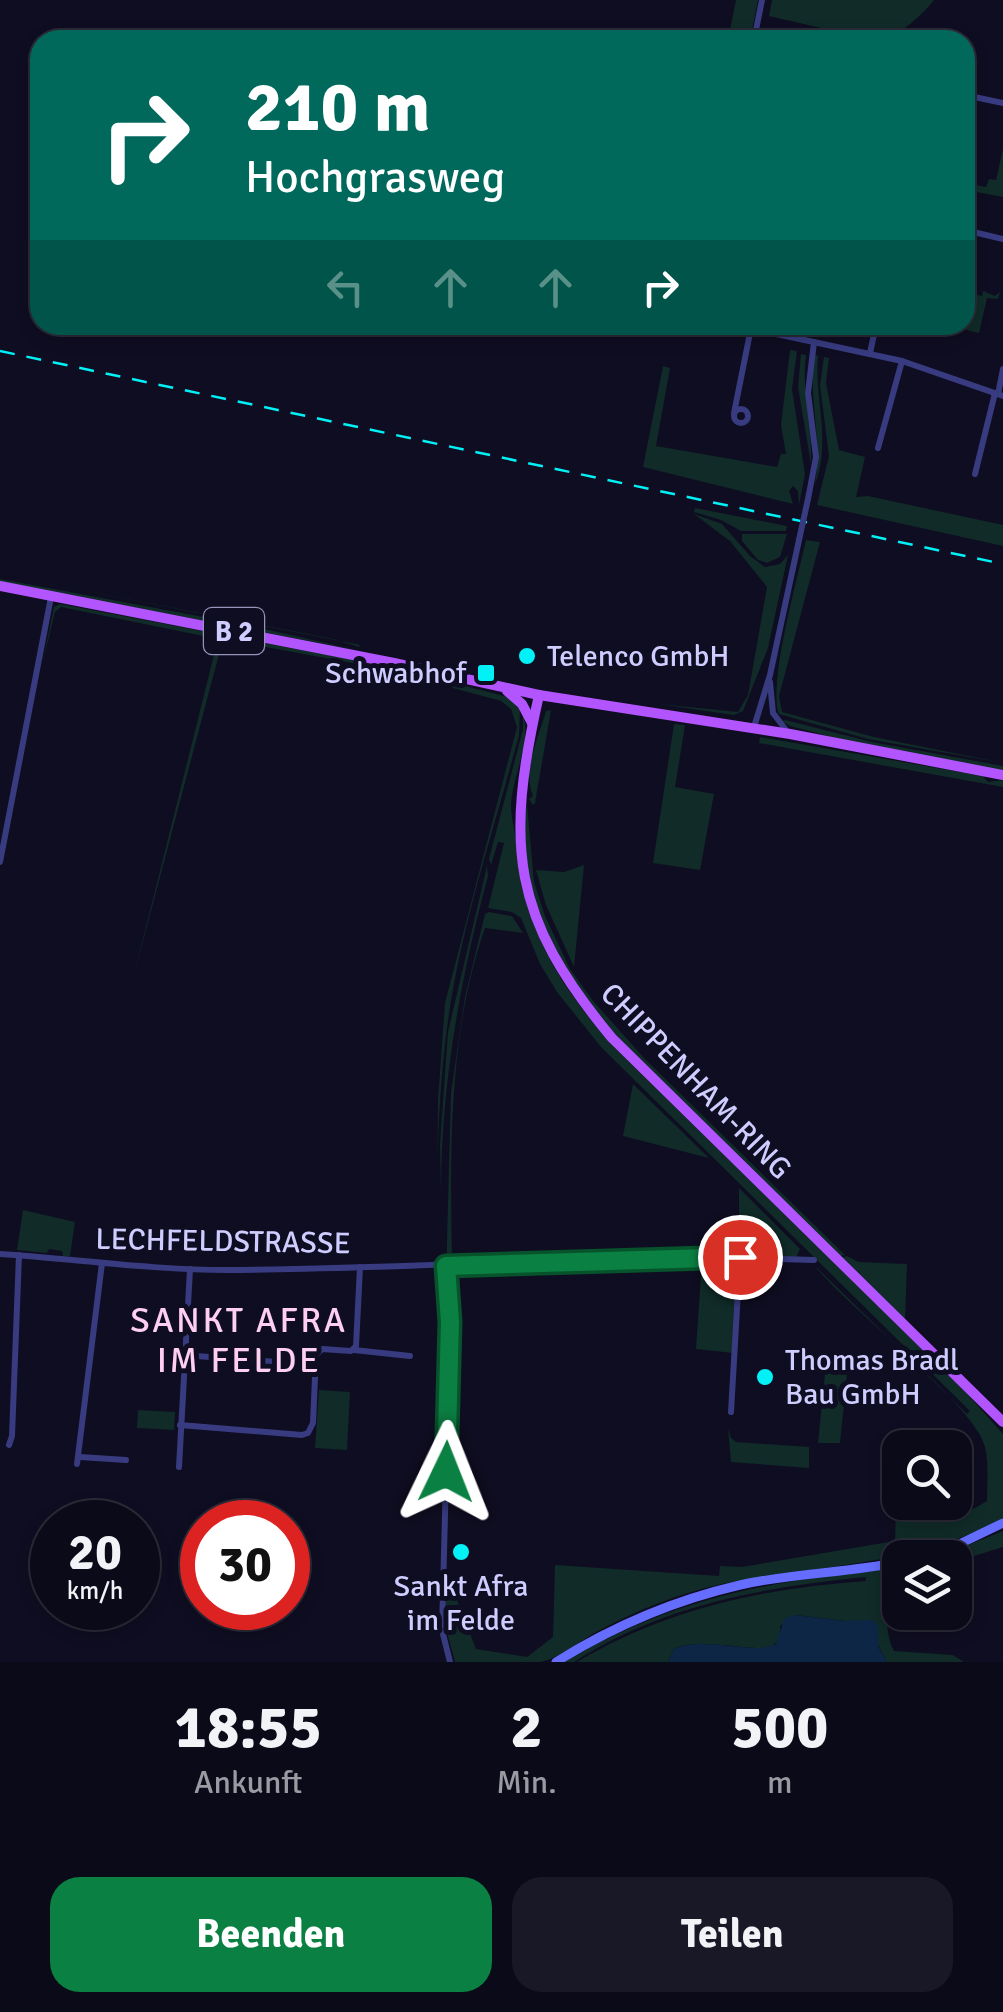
<!DOCTYPE html>
<html lang="de">
<head>
<meta charset="utf-8">
<style>
  :root { --surface:#0b0a19; --page:#191826; --text:#f1f3f6; --muted:#9a9aa2; --line:#2b2b38; --accent:#0b8043 }
  body { margin:0; font-family:Signika,sans-serif; background:var(--page); color:var(--text); height:100vh; display:flex; flex-direction:column; font-size:38px; white-space:nowrap }
  * { box-sizing:border-box; margin:0 }
  p { font-size:32px; color:var(--muted) }
  .icon { flex:none; width:55px; height:55px; fill:none; stroke:currentColor; stroke-width:2; stroke-linecap:round; stroke-linejoin:round }
  .map { position:relative; height:1662px; overflow:hidden }
  .side { display:flex; flex-direction:column; background:var(--surface); flex:1 }
  .side>* { flex:none }
  .guide { position:absolute; left:30px; top:30px; width:945px; height:305px; border-radius:30px; box-shadow:0 5px 15px #0003,0 0 0 2px var(--line); background:#00695c; color:#fff; overflow:hidden }
  .controls { position:absolute; left:882px; top:1430px; display:grid; gap:20px }
  .controls a { display:grid; place-items:center; width:90px; height:90px; border-radius:20px; background:var(--surface); box-shadow:0 5px 15px #0003,0 0 0 2px var(--line); font-size:50px }
  .speed { position:absolute; left:30px; top:1500px; display:flex; gap:20px; font-size:50px; font-weight:700; text-align:center }
  .speed>* { display:grid; place-content:center; width:130px; height:130px; border-radius:50%; background:var(--surface); box-shadow:0 5px 15px #0003,0 0 0 2px var(--line); line-height:1 }
  .speed small { font-size:25px; font-weight:400 }
  .speed .limit { border:15px solid #d22; background:#fff; color:#111 }
  .pin { position:absolute; display:grid; place-items:center; width:85px; height:85px; color:#fff; margin:-42px; border:5px solid #fff; border-radius:50%; box-shadow:0 2px 10px #0007 }
  .me { position:absolute; width:110px; margin:-55px; rotate:2deg; stroke-linejoin:round; filter:drop-shadow(0 0 8px #0008) }
  .turn { display:flex; align-items:center; gap:35px; height:210px; padding:0 50px; font-size:45px }
  .turn .icon { width:130px; height:130px; stroke-width:2.5 }
  .turn b { display:block; font-size:70px; line-height:85px }
  .lanes { display:flex; align-items:center; height:95px; padding:0 50px; background:#0003; justify-content:center; gap:50px; direction:ltr }
  .lanes .off { opacity:.35 }
  .eta { display:flex; justify-content:space-evenly; align-items:center; height:170px; text-align:center }
  .eta b { font-size:60px; font-weight:800; line-height:70px }
  .primary-button { display:flex; gap:20px; margin-top:auto; padding:20px 50px }
  .primary-button a { flex:1; height:115px; border-radius:30px; background:var(--accent); color:#fff; font-size:40px; font-weight:800; line-height:115px; text-align:center }
  .primary-button a+a { background:var(--page); color:var(--text) }
  .map>svg:first-child { display:block }
</style>
</head>
<body>
<div class="map">
<svg width="1003" height="1662" viewBox="0 0 1003 1662">
  <rect width="100%" height="100%" fill="#0f0d21"/>
  <g fill="#102b28">
    <path d="M736 0H758L750 40H728Z"/>
    <path d="M772 0H934C919 18 896 40 873 40L769 16Z"/>
    <path d="M1003 149V197L965 190V183L986 187 989 179 996 180Z"/>
    <path d="M983 291 995 296 1000 292 998 299 987 298 979 333 946 325H965V305L973 306 975 294 982 296Z"/>
    <path d="M790 350 797 351 792 389 805 474 799 505 798 491 793 486 789 491 793 504 643 467 663 366 670 368 656 446 777 467 781 454H786L781 425Z"/>
    <path d="M801 354 806 355C801 392 813 427 811 464L798 387Z"/>
    <path d="M814 354 818 356C814 399 832 442 815 484 823 440 808 398 814 354Z"/>
    <path d="M824 357 829 358 826 383 839 450 865 457 856 497 868 496 1003 525V546L817 505 829 456 820 385Z"/>
    <path d="M695 508 787 526 786 531H741L721 520 694 512Z"/>
    <path d="M694 514 722 524 750 556 765 567 780 564 788 555 768 648 743 711 734 715 659 704 738 712 748 695 767 587 730 541Z"/>
    <path d="M742 534H787L780 557 767 563 758 560 742 541Z"/>
    <path d="M806 540 820 542 779 696 782 712 874 737 1003 763 868 739 779 714C768 682 798 577 806 540Z"/>
    <path d="M0 574 360 645 359 647 333 639Z"/>
    <path d="M0 579 246 625 357 650 0 582Z"/>
    <path d="M60 604 391 667 508 697 520 706 519 735C493 834 458 934 446 1036 439 1092 437 1149 437 1205L438 1100 445 1003 517 727 511 709 501 701 379 668 223 639 133 979 218 639 61 607 55 612 43 661 54 607Z"/>
    <path d="M551 710 535 803 533 805 529 799 533 796C522 771 539 736 546 711Z"/>
    <path d="M523 714C532 742 512 777 511 805 511 817 514 825 515 835 527 932 552 977 616 1049L963 1389 1003 1434V1519C911 1567 820 1564 722 1584 680 1593 637 1610 600 1630 582 1639 559 1659 540 1662 513 1662 483 1662 455 1662L446 1629V1590H453L476 1649 527 1657 553 1637 555 1565 719 1576 720 1566 742 1567 895 1541 896 1506 966 1513 987 1501C987 1484 989 1464 985 1447 976 1406 847 1307 814 1265L967 1414 970 1411 601 1047 557 992 540 964 521 918 512 912 488 908 504 843 498 842 491 865 489 859 523 729Z"/>
    <path d="M785 720 872 742 1003 766V771L862 745 790 726 782 721Z"/>
    <path d="M674 724 685 725 675 787 714 794 700 870 653 863Z"/>
    <path d="M760 737 983 776 988 782 1003 780V787L759 743Z"/>
    <path d="M527 804 534 882 545 916 570 969 593 1001 645 1059 845 1255 840 1256C787 1204 735 1153 682 1101 641 1061 597 1020 566 971 537 925 515 858 527 804Z"/>
    <path d="M584 865 574 967 546 905 536 870 564 872Z"/>
    <path d="M487 866 488 876C460 981 441 1084 441 1194L440 1145 448 1032Z"/>
    <path d="M489 912 512 916 523 933 485 928C448 1035 450 1150 452 1262H447V1240L451 1093 465 997 485 914Z"/>
    <path d="M633 1084 709 1158 623 1136Z"/>
    <path d="M739 1188 800 1249 796 1258 739 1254Z"/>
    <path d="M23 1210 75 1222 70 1256H63L62 1251 49 1249 47 1253 17 1250Z"/>
    <path d="M847 1256 858 1262 907 1264 905 1319 841 1258Z"/>
    <path d="M724 1260V1265H706L705 1277H733V1291H738L733 1353 696 1349 702 1261Z"/>
    <path d="M827 1354 849 1355 840 1443H818Z"/>
    <path d="M319 1390 350 1392 347 1450 315 1448Z"/>
    <path d="M138 1410 175 1412 174 1430 137 1428Z"/>
    <path d="M728 1429 731 1438 736 1442 809 1447V1468L731 1462Z"/>
    <path d="M1003 1531V1547L955 1562V1558H936Z"/>
    <path d="M900 1566V1577C883 1588 884 1634 894 1651L953 1655 964 1662H887L878 1645V1626L873 1621H844L796 1615 780 1626C781 1635 780 1642 771 1646 755 1654 704 1636 674 1649L668 1662H577C666 1609 764 1588 866 1581V1577C764 1587 662 1605 574 1662H564C681 1594 769 1583 900 1566Z"/>
  </g>
  <path fill="#0d2645" d="M795 1615 844 1621 873 1620 878 1626V1646L887 1662H668L674 1649C706 1635 752 1656 776 1644L784 1619Z"/>
  <g fill="none" stroke-linecap="round" stroke-linejoin="round">
    <g stroke="#383b80" stroke-width="6">
      <path d="M754 40 762 0"/>
      <path d="M965 95 1003 103"/>
      <path d="M965 230 1003 239"/>
      <path d="M735 325 902 361 1003 396"/>
      <path d="M870 353 876 325"/>
      <path d="M998 394 1003 369"/>
      <circle cx="741" cy="416" r="7"/>
      <path d="M734 413 751 328"/>
      <path d="M878 448 902 361"/>
      <path d="M975 474 995 393"/>
      <path d="M808 499 816 457 808 393 814 342"/>
      <path d="M770 682 773 713 789 734"/>
      <path d="M754 727 770 675 799 540"/>
      <path d="M0 862 51 597"/>
      <path d="M0 1254C76 1259 151 1270 228 1270 423 1269 618 1252 814 1260"/>
      <path d="M446 1266 450 1322 442 1630 450 1662"/>
      <path d="M354 1350 410 1356"/>
      <path d="M183 1355 316 1365"/>
      <path d="M731 1412 740 1257"/>
      <path d="M180 1425 302 1435 308 1433 313 1423 316 1355 322 1349 351 1351 356 1346 360 1267"/>
      <path d="M9 1445 12 1436 19 1255"/>
      <path d="M80 1457 126 1460"/>
      <path d="M77 1464 102 1263"/>
      <path d="M179 1467 190 1269"/>
    </g>
    <g stroke="#656dfe" stroke-width="9">
      <path d="M920 1558 947 1550 1003 1523"/>
      <path d="M556 1662C612 1627 675 1600 740 1585 792 1573 847 1573 900 1562"/>
    </g>
    <g stroke="#b255fe" stroke-width="10">
      <path d="M0 586 394 663 539 695 790 734 1003 775"/>
      <path d="M507 691 522 704 532 723"/>
      <path d="M539 695C505 845 511 917 612 1038L1003 1422"/>
    </g>
    <path stroke="#02f1f6" stroke-width="2.5" stroke-dasharray="15 12" stroke-linecap="butt" d="M0 351 1003 564"/>
    <path stroke="#383b80" stroke-width="6" d="M799 540 808 499"/>
  </g>
  <g fill="none" stroke-linecap="round" stroke-linejoin="round">
    <defs>
      <path id="route" d="M446 1472 450 1322 446 1266 740 1257"/>
    </defs>
    <use href="#route" stroke="#07532c" stroke-width="25"/>
    <use href="#route" stroke="#0b8043" stroke-width="18"/>
  </g>
  <g fill="#02f1f6" stroke="#0f0d21" stroke-width="4">
    <circle cx="527" cy="656" r="10"/>
    <rect x="476" y="663" width="20" height="20" rx="5"/>
    <circle cx="765" cy="1377" r="10"/>
    <circle cx="461" cy="1552" r="10"/>
  </g>
  <g text-anchor="middle" stroke-width="10" stroke-linejoin="round" paint-order="stroke">
    <rect fill="#0f0d21" stroke="#9593bc" stroke-width="2.5" x="204" y="608" width="60" height="46" rx="8"/>
    <g font-size="28" font-weight="bold" fill="#cfcdff">
      <text x="234" y="641">B 2</text>
    </g>
    <g font-size="30" fill="#cfcdff" stroke="#0f0d21" text-anchor="start">
      <text x="547" y="666">Telenco GmbH</text>
      <text x="466" y="683" text-anchor="end">Schwabhof</text>
      <text x="785" y="1370">Thomas Bradl<tspan x="785" dy="34">Bau GmbH</tspan></text>
      <text x="461" y="1596" text-anchor="middle">Sankt Afra<tspan x="461" dy="34">im Felde</tspan></text>
    </g>
    <g font-size="30" fill="#cfcdff" stroke="#0f0d21">
      <text transform="translate(696 1081) rotate(46)" y="10">CHIPPENHAM-RING</text>
      <text transform="translate(223 1241) rotate(1)" y="10">LECHFELDSTRASSE</text>
    </g>
    <g font-size="35" letter-spacing="2.5" fill="#ffcff1" stroke="#0f0d21">
      <text x="239" y="1332">SANKT AFRA<tspan x="239" dy="40">IM FELDE</tspan></text>
    </g>
  </g>
</svg>
<div class="controls">
<a><svg class="icon" aria-label="search" viewBox="0 0 24 24"><circle cx="10" cy="10" r="6"/><path d="M15 15l6 6"/></svg></a>
<a><svg class="icon" aria-label="layers" viewBox="0 0 24 24"><path d="M12 4l9 5-9 5-9-5zM3 14l9 5 9-5"/></svg></a>
</div>
<div class="speed"><div>20<small>km/h</small></div><div class="limit">30</div></div>
<div class="pin" style="left:740px;top:1257px;background:#d93025"><svg class="icon" aria-label="arrive" viewBox="0 0 24 24"><path d="M6 21V4h12l-3 4 3 4H6"/></svg></div>
<svg class="me" style="left:446px;top:1472px" viewBox="-20 -20 40 40"><path d="M0-17L14 15 0 8-14 15z" fill="#0b8043" stroke="#fff" stroke-width="4"/></svg>
<div class="guide">
<div class="turn"><svg class="icon" aria-label="right" viewBox="0 0 24 24"><path d="M7 20v-9h11M14 6l5 5-5 5"/></svg><div><b>210 m</b>Hochgrasweg</div></div>
<div class="lanes"><svg class="icon off" aria-label="left" viewBox="0 0 24 24"><path d="M17 20v-9H6M10 6l-5 5 5 5"/></svg><svg class="icon off" aria-label="ahead" viewBox="0 0 24 24"><path d="M12 20V5M6 11l6-6 6 6"/></svg><svg class="icon off" aria-label="ahead" viewBox="0 0 24 24"><path d="M12 20V5M6 11l6-6 6 6"/></svg><svg class="icon" aria-label="right" viewBox="0 0 24 24"><path d="M7 20v-9h11M14 6l5 5-5 5"/></svg></div>
</div>
</div>
<section class="side">
<div class="eta">
<div><b>18:55</b><p>Ankunft</p></div>
<div><b>2</b><p>Min.</p></div>
<div><b>500</b><p>m</p></div>
</div>
<div class="primary-button"><a>Beenden</a><a>Teilen</a></div>
</section>
</body>
</html>
